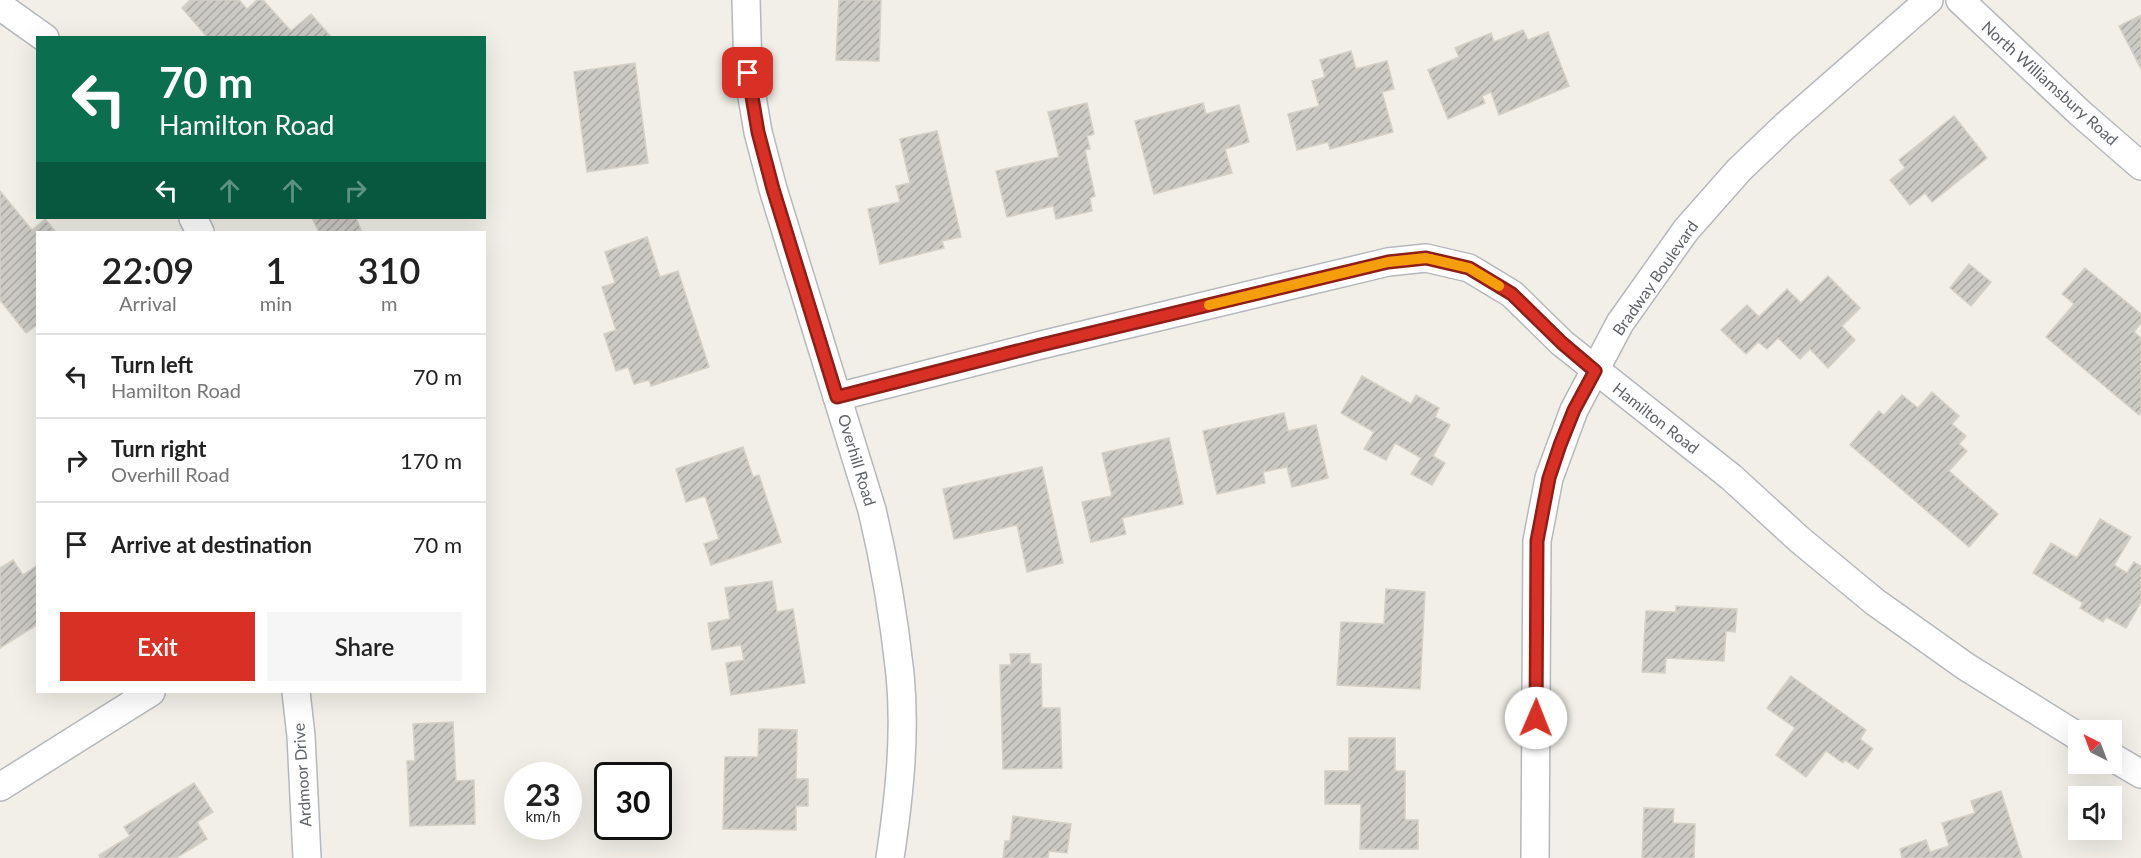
<!DOCTYPE html>
<html lang="en">
<head>
<meta charset="utf-8">
<style>
  :root { --surface:#fff; --page:#f6f6f6; --text:#222; --muted:#767676; --line:#e0e0e0; --accent:#d93025 }
  body { margin:0; font-family:Lato,sans-serif; background:var(--page); color:var(--text); height:100vh; display:flex; flex-direction:column; font-size:22px; white-space:nowrap }
  * { box-sizing:border-box; margin:0 }
  p { font-size:20px; color:var(--muted) }
  .icon { flex:none; width:33px; height:33px; fill:none; stroke:currentColor; stroke-width:2; stroke-linecap:round; stroke-linejoin:round }
  .map { position:relative; flex:1; overflow:hidden }
  .details { position:absolute; left:36px; top:231px; width:450px; height:462px; display:flex; flex-direction:column; background:var(--surface); border-radius:0px; box-shadow:0 6px 24px #0002 }
  .details>* { flex:none }
  .hud { position:absolute; left:36px; top:36px; width:450px; height:183px; border-radius:0px; box-shadow:0 6px 24px #0002; background:#0b6e4f; color:#fff; overflow:hidden }
  .needle { width:39px; rotate:318deg }
  .fabs { position:absolute; left:2068px; top:720px; display:grid; gap:12px }
  .fabs a { display:grid; place-items:center; width:54px; height:54px; border-radius:0px; background:var(--surface); box-shadow:0 6px 24px #0002; font-size:30px }
  .speed { position:absolute; left:504px; top:762px; display:flex; gap:12px; font-size:30px; font-weight:700; text-align:center }
  .speed>* { display:grid; place-content:center; width:78px; height:78px; border-radius:50%; background:var(--surface); box-shadow:0 6px 24px #0002; line-height:1 }
  .speed small { font-size:15px; font-weight:400 }
  .speed .limit { border:3px solid #111; border-radius:9px; background:#fff; color:#111 }
  .pin { position:absolute; display:grid; place-items:center; width:51px; height:51px; color:#fff; margin:-26px; border-radius:12px; box-shadow:0 3px 9px #0006 }
  .me { position:absolute; width:66px; margin:-33px; rotate:1deg; stroke-linejoin:round; filter:drop-shadow(0 0 4px #0008) }
  .turn { display:flex; align-items:center; gap:21px; height:126px; padding:0 24px; font-size:27px }
  .turn .icon { width:78px; height:78px; stroke-width:2.5 }
  .turn b { display:block; font-size:42px; line-height:51px }
  .lanes { display:flex; align-items:center; height:57px; padding:0 24px; background:#0003; justify-content:center; gap:30px; direction:ltr }
  .lanes .off { opacity:.35 }
  .eta { display:flex; justify-content:space-evenly; align-items:center; height:102px; text-align:center }
  .eta b { font-size:36px; font-weight:600; line-height:42px }
  .primary-button { display:flex; gap:12px; margin-top:auto; padding:12px 24px }
  .primary-button a { flex:1; height:69px; border-radius:0px; background:var(--accent); color:#fff; font-size:24px; font-weight:600; line-height:69px; text-align:center }
  .primary-button a+a { background:var(--page); color:var(--text) }
  ul { padding:0; list-style:none }
  li { display:flex; align-items:center; gap:18px; height:84px; padding:0 24px; border-top:2px solid var(--line) }
  li div { flex:1 }
  li b { display:block; font-size:22px }
  li em { font-style:normal }
  .map>svg:first-child { display:block }
</style>
</head>
<body>
<div class="map">
<svg width="2141" height="858" viewBox="0 0 2141 858">
  <defs>
    <pattern id="building-hatch" width="6" height="6" patternUnits="userSpaceOnUse" patternTransform="scale(1.5)"><rect width="6" height="6" fill="#cccac5"/><path d="M-1 1l2-2M0 6l6-6M5 7l2-2" fill="none" stroke="#a9a8a4"/></pattern>
  </defs>
  <rect width="100%" height="100%" fill="#f1efe8"/>
  <g fill="url(#building-hatch)" stroke="#d6d1c6" stroke-width="1.5">
    <path d="M190 0H239L247 9 257 0H263L291 31 311 14 332 38H208L182 8Z"/>
    <path d="M839 0H881L879 61 836 60Z"/>
    <path d="M2141 15V69L2119 26Z"/>
    <path d="M1523 30 1528 40 1548 32 1569 86 1499 115 1491 92 1482 96 1485 103 1448 119 1428 70 1459 57 1455 48 1491 33 1494 42Z"/>
    <path d="M1351 51 1356 69 1387 61 1394 89 1382 92 1393 132 1330 149 1328 142 1297 150 1288 114 1319 106 1312 81 1325 77 1320 60Z"/>
    <path d="M635 63 648 163 587 172 574 72Z"/>
    <path d="M1087 103 1094 134 1087 136 1090 149 1085 150 1095 196 1090 198 1092 211 1056 219 1053 206 1007 217 996 171 1059 157 1048 112Z"/>
    <path d="M1203 103 1206 114 1239 105 1249 142 1225 149 1232 173 1154 194 1135 121Z"/>
    <path d="M1954 116 1987 158 1932 202 1925 193 1910 205 1890 180 1905 168 1899 160Z"/>
    <path d="M937 131 961 237 942 241 944 248 880 264 868 209 900 202 896 186 910 183 900 139Z"/>
    <path d="M0 191 32 230 45 219 56 232H38V324L26 333 0 300Z"/>
    <path d="M312 218H356L362 232H319Z"/>
    <path d="M647 237 660 277 678 271 709 367 651 386 649 380 634 384 628 367 616 371 604 334 616 330 602 287 615 283 605 252Z"/>
    <path d="M1969 264 1991 282 1971 306 1950 288Z"/>
    <path d="M2085 268 2141 314V323L2134 332 2141 338V412L2139 415 2046 337 2074 304 2062 294Z"/>
    <path d="M1828 276 1860 308 1842 326 1855 340 1828 368 1810 349 1800 359 1778 338 1767 349 1758 342 1746 354 1721 330 1747 305 1759 317 1787 289 1801 303Z"/>
    <path d="M1362 376 1411 404 1416 395 1439 408 1435 417 1450 425 1433 456 1445 463 1432 485 1411 474 1421 458 1395 443 1386 460 1364 449 1374 432 1341 413Z"/>
    <path d="M1932 392 1959 416 1952 424 1966 436 1959 444 1967 451 1949 471 1998 514 1969 547 1850 445 1879 411 1884 415 1902 395 1918 408Z"/>
    <path d="M1284 413 1288 431 1316 425 1328 478 1292 487 1287 467 1263 472 1265 483 1217 494 1203 431Z"/>
    <path d="M1169 438 1183 504 1122 518 1126 534 1091 542 1082 502 1112 496 1102 453Z"/>
    <path d="M743 447 753 477 759 475 781 542 711 565 704 544 719 539 705 496 686 502 676 469Z"/>
    <path d="M1042 467 1063 563 1027 572 1017 525 954 539 943 489Z"/>
    <path d="M2100 519 2131 537 2114 565 2127 573 2134 562 2141 566V602L2126 628 2106 617 2103 622 2080 608 2083 603 2033 573 2051 543 2077 558Z"/>
    <path d="M13 560 23 575 38 565V624L0 648V568Z"/>
    <path d="M772 581 777 612 793 609 805 683 731 695 726 663 744 660 741 645 712 650 708 623 730 619 725 588Z"/>
    <path d="M1386 589 1425 592 1420 689 1337 685 1341 622 1384 624Z"/>
    <path d="M1676 606 1737 609 1735 632 1726 631 1724 661 1666 658 1665 673 1642 672 1646 611 1676 612Z"/>
    <path d="M1010 654H1030V664H1041L1042 708H1060L1062 768 1003 769 1000 665H1011Z"/>
    <path d="M1791 676 1866 730 1860 739 1873 749 1858 769 1845 760 1843 763 1826 751 1806 777 1776 755 1795 728 1767 708Z"/>
    <path d="M453 722 456 781 474 780 475 824 410 826 407 761H415L413 724Z"/>
    <path d="M759 729 797 730 796 779H808V806H796V830L723 829 725 757H758Z"/>
    <path d="M1349 738H1395V771H1405V820H1418V849H1360L1361 804H1325V771H1349Z"/>
    <path d="M194 783 213 812 197 822 207 839 176 858H100L99 855 130 836 124 827Z"/>
    <path d="M2001 791 2022 858H1902L1900 849 1926 840 1930 852 1949 846 1942 823 1975 813 1971 801Z"/>
    <path d="M1644 808 1674 809 1673 823 1695 824 1694 858H1642Z"/>
    <path d="M1013 816 1071 824 1067 853 1049 851 1048 858H1003L1005 841H1010Z"/>
  </g>
  <g fill="none" stroke-linecap="round" stroke-linejoin="round">
    <defs>
      <g id="street">
        <path d="M746 0 748 73 758 132 773 189 872 510C885 564 894 619 900 674 906 735 899 798 890 858"/>
        <path d="M1960 0 2080 113 2141 166"/>
        <path d="M0 6 45 38"/>
        <path d="M193 218 200 232"/>
        <path d="M837 397 1041 345 1388 262 1426 258 1469 268 1512 294 1562 343 1731 477 1800 540 1875 602 1965 666 2079 737"/>
        <path d="M296 692 301 736 307 858"/>
        <path d="M2112 757 2141 774"/>
        <path d="M0 787 151 692"/>
        <path d="M1535 858 1537 541 1549 478 1574 410 1620 323 1686 230 1739 170 1785 126 1929 0"/>
      </g>
    </defs>
    <use href="#street" stroke="#b5b8bc" stroke-width="30"/>
    <use href="#street" stroke="#fff" stroke-width="27"/>
  </g>
  <g fill="none" stroke-linecap="round" stroke-linejoin="round">
    <defs>
      <path id="route" d="M748 73 758 132 773 189 837 397 1041 345 1388 262 1426 258 1469 268 1512 294 1562 343 1595 371 1574 410 1560 445 1549 478 1537 541 1536 718"/>
    </defs>
    <use href="#route" stroke="#8d1f18" stroke-width="15"/>
    <use href="#route" stroke="#d93025" stroke-width="10"/>
    <path stroke="#f59e0b" stroke-width="10" d="M1209 305 1388 262 1426 258 1469 268 1499 286"/>
  </g>
  <g text-anchor="middle" stroke-width="4.5" stroke-linejoin="round" paint-order="stroke">
    <g font-size="16" fill="#5f6368" stroke="#fff">
      <text transform="translate(2050 83) rotate(42)" y="6">North Williamsbury Road</text>
      <text transform="translate(1655 278) rotate(-55)" y="6">Bradway Boulevard</text>
      <text transform="translate(1656 418) rotate(38)" y="6">Hamilton Road</text>
      <text transform="translate(857 460) rotate(73)" y="6">Overhill Road</text>
      <text transform="translate(302 775) rotate(-94)" y="6">Ardmoor Drive</text>
    </g>
  </g>
</svg>
<div class="fabs">
<a><svg class="needle" viewBox="-14 -14 28 28"><path d="M0-13l5 13h-10z" fill="#e53935"/><path d="M0 13l5-13h-10z" fill="#767676"/></svg></a>
<a><svg class="icon" aria-label="sound" viewBox="0 0 24 24"><path d="M4 9h4l5-4v14l-5-4H4zM17 9q2 3 0 6"/></svg></a>
</div>
<div class="speed"><div>23<small>km/h</small></div><div class="limit">30</div></div>
<div class="pin" style="left:748px;top:73px;background:#d93025"><svg class="icon" aria-label="arrive" viewBox="0 0 24 24"><path d="M6 21V4h12l-3 4 3 4H6"/></svg></div>
<svg class="me" style="left:1536px;top:718px" viewBox="-20 -20 40 40"><circle r="19" fill="#fff"/><path d="M0-13L10 11 0 6-10 11z" fill="#d93025"/></svg>
<div class="hud">
<div class="turn"><svg class="icon" aria-label="left" viewBox="0 0 24 24"><path d="M17 20v-9H6M10 6l-5 5 5 5"/></svg><div><b>70 m</b>Hamilton Road</div></div>
<div class="lanes"><svg class="icon" aria-label="left" viewBox="0 0 24 24"><path d="M17 20v-9H6M10 6l-5 5 5 5"/></svg><svg class="icon off" aria-label="ahead" viewBox="0 0 24 24"><path d="M12 20V5M6 11l6-6 6 6"/></svg><svg class="icon off" aria-label="ahead" viewBox="0 0 24 24"><path d="M12 20V5M6 11l6-6 6 6"/></svg><svg class="icon off" aria-label="right" viewBox="0 0 24 24"><path d="M7 20v-9h11M14 6l5 5-5 5"/></svg></div>
</div>
<section class="details">
<div class="eta">
<div><b>22:09</b><p>Arrival</p></div>
<div><b>1</b><p>min</p></div>
<div><b>310</b><p>m</p></div>
</div>
<ul>
<li><svg class="icon" aria-label="left" viewBox="0 0 24 24"><path d="M17 20v-9H6M10 6l-5 5 5 5"/></svg><div><b>Turn left</b><p>Hamilton Road</p></div><em>70 m</em></li>
<li><svg class="icon" aria-label="right" viewBox="0 0 24 24"><path d="M7 20v-9h11M14 6l5 5-5 5"/></svg><div><b>Turn right</b><p>Overhill Road</p></div><em>170 m</em></li>
<li><svg class="icon" aria-label="arrive" viewBox="0 0 24 24"><path d="M6 21V4h12l-3 4 3 4H6"/></svg><div><b>Arrive at destination</b></div><em>70 m</em></li>
</ul>
<div class="primary-button"><a>Exit</a><a>Share</a></div>
</section>
</div>
</body>
</html>
